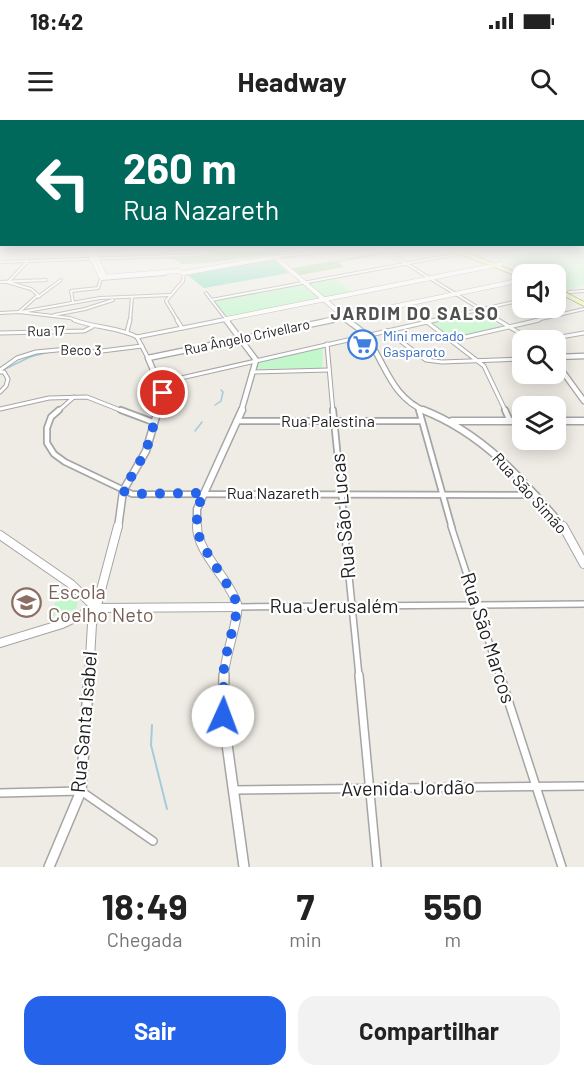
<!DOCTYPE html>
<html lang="pt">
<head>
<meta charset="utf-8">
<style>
  :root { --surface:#fff; --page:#f2f2f2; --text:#222; --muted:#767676; --accent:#2563eb }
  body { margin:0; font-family:Barlow,sans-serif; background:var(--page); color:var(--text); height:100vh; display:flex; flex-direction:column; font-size:22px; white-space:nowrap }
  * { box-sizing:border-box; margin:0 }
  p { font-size:20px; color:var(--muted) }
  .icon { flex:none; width:33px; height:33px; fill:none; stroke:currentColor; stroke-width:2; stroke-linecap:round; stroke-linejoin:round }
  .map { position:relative; height:747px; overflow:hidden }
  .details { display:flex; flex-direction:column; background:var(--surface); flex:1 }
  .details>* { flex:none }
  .banner { position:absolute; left:0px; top:0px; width:585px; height:126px; box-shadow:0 3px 15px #0003; background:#00695c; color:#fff; overflow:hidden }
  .tools { position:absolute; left:512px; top:144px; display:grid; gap:12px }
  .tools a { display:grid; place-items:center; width:54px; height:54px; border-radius:12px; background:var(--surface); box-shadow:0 3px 15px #0003; font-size:30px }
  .pin { position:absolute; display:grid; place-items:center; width:51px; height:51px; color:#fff; margin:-26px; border:3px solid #fff; border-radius:50%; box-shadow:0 2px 6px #0007 }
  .me { position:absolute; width:66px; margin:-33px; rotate:2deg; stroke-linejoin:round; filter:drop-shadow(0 0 4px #0008) }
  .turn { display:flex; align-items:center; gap:21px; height:126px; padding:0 24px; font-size:27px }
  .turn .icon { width:78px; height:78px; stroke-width:2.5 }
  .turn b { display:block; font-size:42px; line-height:51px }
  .eta { display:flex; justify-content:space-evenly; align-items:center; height:102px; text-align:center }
  .eta b { font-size:36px; font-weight:700; line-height:42px }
  .cta { display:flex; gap:12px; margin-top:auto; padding:12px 24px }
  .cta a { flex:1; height:69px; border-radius:18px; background:var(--accent); color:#fff; font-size:24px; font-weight:700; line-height:69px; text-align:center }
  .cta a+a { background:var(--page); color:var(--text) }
  .status { display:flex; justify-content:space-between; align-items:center; height:42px; padding:0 30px; background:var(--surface); direction:ltr }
  .status svg { height:16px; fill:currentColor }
  header { display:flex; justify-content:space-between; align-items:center; height:78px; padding:0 24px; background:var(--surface); font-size:27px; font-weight:700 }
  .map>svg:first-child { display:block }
</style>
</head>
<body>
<div class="status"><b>18:42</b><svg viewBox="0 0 49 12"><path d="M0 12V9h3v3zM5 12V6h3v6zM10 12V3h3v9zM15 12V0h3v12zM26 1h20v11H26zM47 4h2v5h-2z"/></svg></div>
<header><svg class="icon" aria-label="menu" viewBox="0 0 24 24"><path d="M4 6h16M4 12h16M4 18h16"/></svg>Headway<svg class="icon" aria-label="search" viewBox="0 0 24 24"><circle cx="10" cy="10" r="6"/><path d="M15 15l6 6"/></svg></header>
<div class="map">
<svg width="584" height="747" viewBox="0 0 584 747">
  <rect width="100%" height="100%" fill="#eeece4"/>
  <g fill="#a4cc9a">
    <path d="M208 130H305L206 143 182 144 172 138 206 136 210 134Z"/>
    <path d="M378 133 384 134 339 142 344 147 300 155 292 148Z"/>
  </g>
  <g fill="#c2f7cb">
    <path d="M533 130H584V163L571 170 555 163V154H533L495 139Z"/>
    <path d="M334 158 353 173 228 197 214 181Z"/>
    <path d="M478 193 502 207 452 218 430 203Z"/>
    <path d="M323 226 322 248 256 249 258 241Z"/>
    <path d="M60 469 78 482 76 489 50 497Z"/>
  </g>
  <path fill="#85dbc1" d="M274 139 289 153 204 168 187 155Z"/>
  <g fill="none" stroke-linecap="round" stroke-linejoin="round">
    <g stroke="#a6cada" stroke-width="1.5">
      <path d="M5 249 30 237 49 232"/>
      <path d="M215 285 221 281 223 272 221 270"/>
      <path d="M195 311 202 302"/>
    </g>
    <path stroke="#a6cada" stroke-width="2" d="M152 605 151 625 167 689"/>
    <defs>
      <g id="minor-far4">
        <path d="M369 130 387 132 399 130"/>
        <path d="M387 132 500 201"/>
        <path d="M275 137 336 130"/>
        <path d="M0 142 198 135 206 133 204 130"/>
        <path d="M101 157V159L165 154"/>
        <path d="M9 161 28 141"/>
        <path d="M0 162 46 160"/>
        <path d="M7 162 31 169 38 175 19 192"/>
        <path d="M569 172 584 171"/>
        <path d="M206 173 226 199 215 201"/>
        <path d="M38 177 61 160"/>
        <path d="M211 180 463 133"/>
        <path d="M73 182 71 171 98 168 101 159"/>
        <path d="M21 192 100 178 170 175"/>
        <path d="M0 193 19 192 70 198 78 201"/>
        <path d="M54 195 85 189 113 180"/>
        <path d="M130 201 132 177"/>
        <path d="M178 201 166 181 183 161 184 153"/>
        <path d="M430 201 522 180"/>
        <path d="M532 201 584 189"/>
      </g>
      <g id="minor-far3">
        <path d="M74 200C95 208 118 207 137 217"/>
        <path d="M177 200 182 208"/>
        <path d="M498 200 531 220"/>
        <path d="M427 202 484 246 506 292"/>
        <path d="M387 211 426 240 442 242 522 239"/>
        <path d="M127 212 130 200"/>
        <path d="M0 213 84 211 92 207"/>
        <path d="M137 217 223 200"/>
        <path d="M137 217 148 238"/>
        <path d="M452 220 539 200"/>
        <path d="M543 220 584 213"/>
        <path d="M327 224 333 292"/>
        <path d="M0 250 17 238 36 232 68 229 94 232 142 226"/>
        <path d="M0 252H4L8 259 6 266 0 272"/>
        <path d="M253 252 329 250"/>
        <path d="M159 263 436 200"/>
        <path d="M418 288 419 292"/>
        <path d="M0 289 49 278 87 277 125 292"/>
        <path d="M57 292 74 277"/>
      </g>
      <g id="minor-far2">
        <path d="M59 290 51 297 47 308V323L54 334 65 342 132 374 536 375"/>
        <path d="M121 290 153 302"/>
        <path d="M333 290 345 408"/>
        <path d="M419 290 452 408"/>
        <path d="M505 290 510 301"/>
        <path d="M237 301H420"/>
      </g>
      <g id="minor-far1">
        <path d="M344 406 359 556"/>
        <path d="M451 406 500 556"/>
        <path d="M238 487 584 484"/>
      </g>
      <g id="minor">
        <path d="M359 555 377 747"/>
        <path d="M500 555 562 747"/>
        <path d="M233 670 584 666"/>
        <path d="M0 673 81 671 153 721"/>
      </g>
      <g id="tertiary-far4">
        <path d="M88 130 101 157 178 151 184 153 275 137 349 201"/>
        <path d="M93 130 105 157"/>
        <path d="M228 201 226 199 501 144"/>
        <path d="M325 201 522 160"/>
      </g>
      <g id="tertiary-far3">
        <path d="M226 200 256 240 241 292"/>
        <path d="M347 200C353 205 361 209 365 215 386 243 390 277 427 292"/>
        <path d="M555 237 584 236"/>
        <path d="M555 241 584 281"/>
        <path d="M158 292 163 273 148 238 332 200"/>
      </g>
      <g id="tertiary-far2">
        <path d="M423 290C484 314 522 359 564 408"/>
        <path d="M452 301H522"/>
        <path d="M555 301H584"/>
        <path d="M118 408 123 371 146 331 158 290"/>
        <path d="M197 408V389L242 290"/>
      </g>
      <g id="tertiary-far1">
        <path d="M197 406C197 433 229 458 237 484 240 497 224 538 224 556"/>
        <path d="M563 406 584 444"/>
        <path d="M0 415 71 464 96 488"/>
        <path d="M0 523 62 504 96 488 238 487"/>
        <path d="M89 556 92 504 118 406"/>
      </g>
      <g id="tertiary">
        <path d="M224 555 223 595 244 747"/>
        <path d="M49 747 81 671 89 555"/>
      </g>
      <g id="secondary">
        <path d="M454 130 522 156"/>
        <path d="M555 169 584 184"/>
      </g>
    </defs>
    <use href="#minor-far4" stroke="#a5a5a5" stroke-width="4"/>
    <use href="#minor-far3" stroke="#a5a5a5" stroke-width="5"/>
    <use href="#minor-far2" stroke="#a5a5a5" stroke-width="8"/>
    <use href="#minor-far1" stroke="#a5a5a5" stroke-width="8"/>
    <use href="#minor" stroke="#a5a5a5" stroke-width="10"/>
    <use href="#tertiary-far4" stroke="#a5a5a5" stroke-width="5"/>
    <use href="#tertiary-far3" stroke="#a5a5a5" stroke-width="7"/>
    <use href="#tertiary-far2" stroke="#a5a5a5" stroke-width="9"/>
    <use href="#tertiary-far1" stroke="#a5a5a5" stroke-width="10"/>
    <use href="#tertiary" stroke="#a5a5a5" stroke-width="12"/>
    <use href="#secondary" stroke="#5c7009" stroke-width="5"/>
    <use href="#minor-far4" stroke="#fff" stroke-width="2"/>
    <use href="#minor-far3" stroke="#fff" stroke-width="3"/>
    <use href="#minor-far2" stroke="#fff" stroke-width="4.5"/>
    <use href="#minor-far1" stroke="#fff" stroke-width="5"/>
    <use href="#minor" stroke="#fff" stroke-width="7"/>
    <use href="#tertiary-far4" stroke="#fff" stroke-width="4"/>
    <use href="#tertiary-far3" stroke="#fff" stroke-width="4.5"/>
    <use href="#tertiary-far2" stroke="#fff" stroke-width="6"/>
    <use href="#tertiary-far1" stroke="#fff" stroke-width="8"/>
    <use href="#tertiary" stroke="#fff" stroke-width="9"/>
    <use href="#secondary" stroke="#eef7ba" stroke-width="4"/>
  </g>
  <linearGradient id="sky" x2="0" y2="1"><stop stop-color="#8dbde2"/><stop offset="0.55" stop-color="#f7f6f3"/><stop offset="1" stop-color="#f7f6f3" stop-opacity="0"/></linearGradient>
  <rect width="584" height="235" fill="url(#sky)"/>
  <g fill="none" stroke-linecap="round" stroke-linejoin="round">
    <path stroke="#2563eb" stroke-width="10" stroke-dasharray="0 18" d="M163 273 146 331 123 371 132 374 204 373 197 389V411L203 426 233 474 238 487 224 544 223 596"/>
  </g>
  <defs>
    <symbol id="supermarket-ring" viewBox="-11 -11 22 22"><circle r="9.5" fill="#fff" stroke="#3f7fe0" stroke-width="1.5"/><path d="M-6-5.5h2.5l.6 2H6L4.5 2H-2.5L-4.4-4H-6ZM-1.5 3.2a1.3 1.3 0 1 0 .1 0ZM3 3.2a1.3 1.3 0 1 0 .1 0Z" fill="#3f7fe0"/></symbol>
    <symbol id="school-ring" viewBox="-11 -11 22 22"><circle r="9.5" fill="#fff" stroke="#8d6e63" stroke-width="1.5"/><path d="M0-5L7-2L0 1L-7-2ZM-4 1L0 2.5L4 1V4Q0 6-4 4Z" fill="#8d6e63"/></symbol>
  </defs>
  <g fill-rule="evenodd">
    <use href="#supermarket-ring" x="346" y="208" width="33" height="33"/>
    <use href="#school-ring" x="10" y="466" width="33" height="33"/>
  </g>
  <g text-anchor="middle" stroke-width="4.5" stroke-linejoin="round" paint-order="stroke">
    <g font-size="14" fill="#1e1e1e" stroke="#fff">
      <text transform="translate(46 211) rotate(-1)" y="5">Rua 17</text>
      <text transform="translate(247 217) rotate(-12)" y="5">Rua Ângelo Crivellaro</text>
      <text transform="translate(81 230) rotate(1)" y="5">Beco 3</text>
    </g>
    <g font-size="14" fill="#366cbe" stroke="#fff" text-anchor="start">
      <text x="383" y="221">Mini mercado<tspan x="383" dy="16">Gasparoto</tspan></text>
    </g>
    <g font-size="16" fill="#1e1e1e" stroke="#fff">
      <text x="328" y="307">Rua Palestina</text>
      <text x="273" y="379">Rua Nazareth</text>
      <text transform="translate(530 373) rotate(48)" y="6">Rua São Simão</text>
    </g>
    <g font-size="18" font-weight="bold" letter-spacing="1.5" fill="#515151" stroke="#fff">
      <text x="415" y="200">JARDIM DO SALSO</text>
    </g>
    <g font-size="20" fill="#1e1e1e" stroke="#fff">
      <text transform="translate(343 396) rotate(-95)" y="7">Rua São Lucas</text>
      <text x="334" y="493">Rua Jerusalém</text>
      <text transform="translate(488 518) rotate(72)" y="7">Rua São Marcos</text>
      <text transform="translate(84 602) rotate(-85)" y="7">Rua Santa Isabel</text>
      <text transform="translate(408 668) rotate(-1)" y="7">Avenida Jordão</text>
    </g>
    <g font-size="20" fill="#785e54" stroke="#fff" text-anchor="start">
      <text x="48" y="479">Escola<tspan x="48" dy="23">Coelho Neto</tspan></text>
    </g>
  </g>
</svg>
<div class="tools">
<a><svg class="icon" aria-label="sound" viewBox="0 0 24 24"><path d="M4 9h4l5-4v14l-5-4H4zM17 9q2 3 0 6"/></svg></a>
<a><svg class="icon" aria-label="search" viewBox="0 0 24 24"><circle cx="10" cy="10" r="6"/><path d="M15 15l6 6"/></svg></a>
<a><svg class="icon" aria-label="layers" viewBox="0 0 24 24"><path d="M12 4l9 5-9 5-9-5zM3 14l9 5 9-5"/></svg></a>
</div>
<div class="pin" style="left:163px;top:273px;background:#d93025"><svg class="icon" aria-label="arrive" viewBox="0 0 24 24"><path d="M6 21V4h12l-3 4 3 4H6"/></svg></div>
<svg class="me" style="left:223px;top:596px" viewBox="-20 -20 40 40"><circle r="19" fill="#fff"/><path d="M0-13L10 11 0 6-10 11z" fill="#2563eb"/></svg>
<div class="banner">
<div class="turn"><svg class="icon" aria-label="left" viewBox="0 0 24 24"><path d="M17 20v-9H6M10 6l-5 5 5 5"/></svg><div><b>260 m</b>Rua Nazareth</div></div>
</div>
</div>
<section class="details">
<div class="eta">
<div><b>18:49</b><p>Chegada</p></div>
<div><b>7</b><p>min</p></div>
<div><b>550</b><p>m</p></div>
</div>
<div class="cta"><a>Sair</a><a>Compartilhar</a></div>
</section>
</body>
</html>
